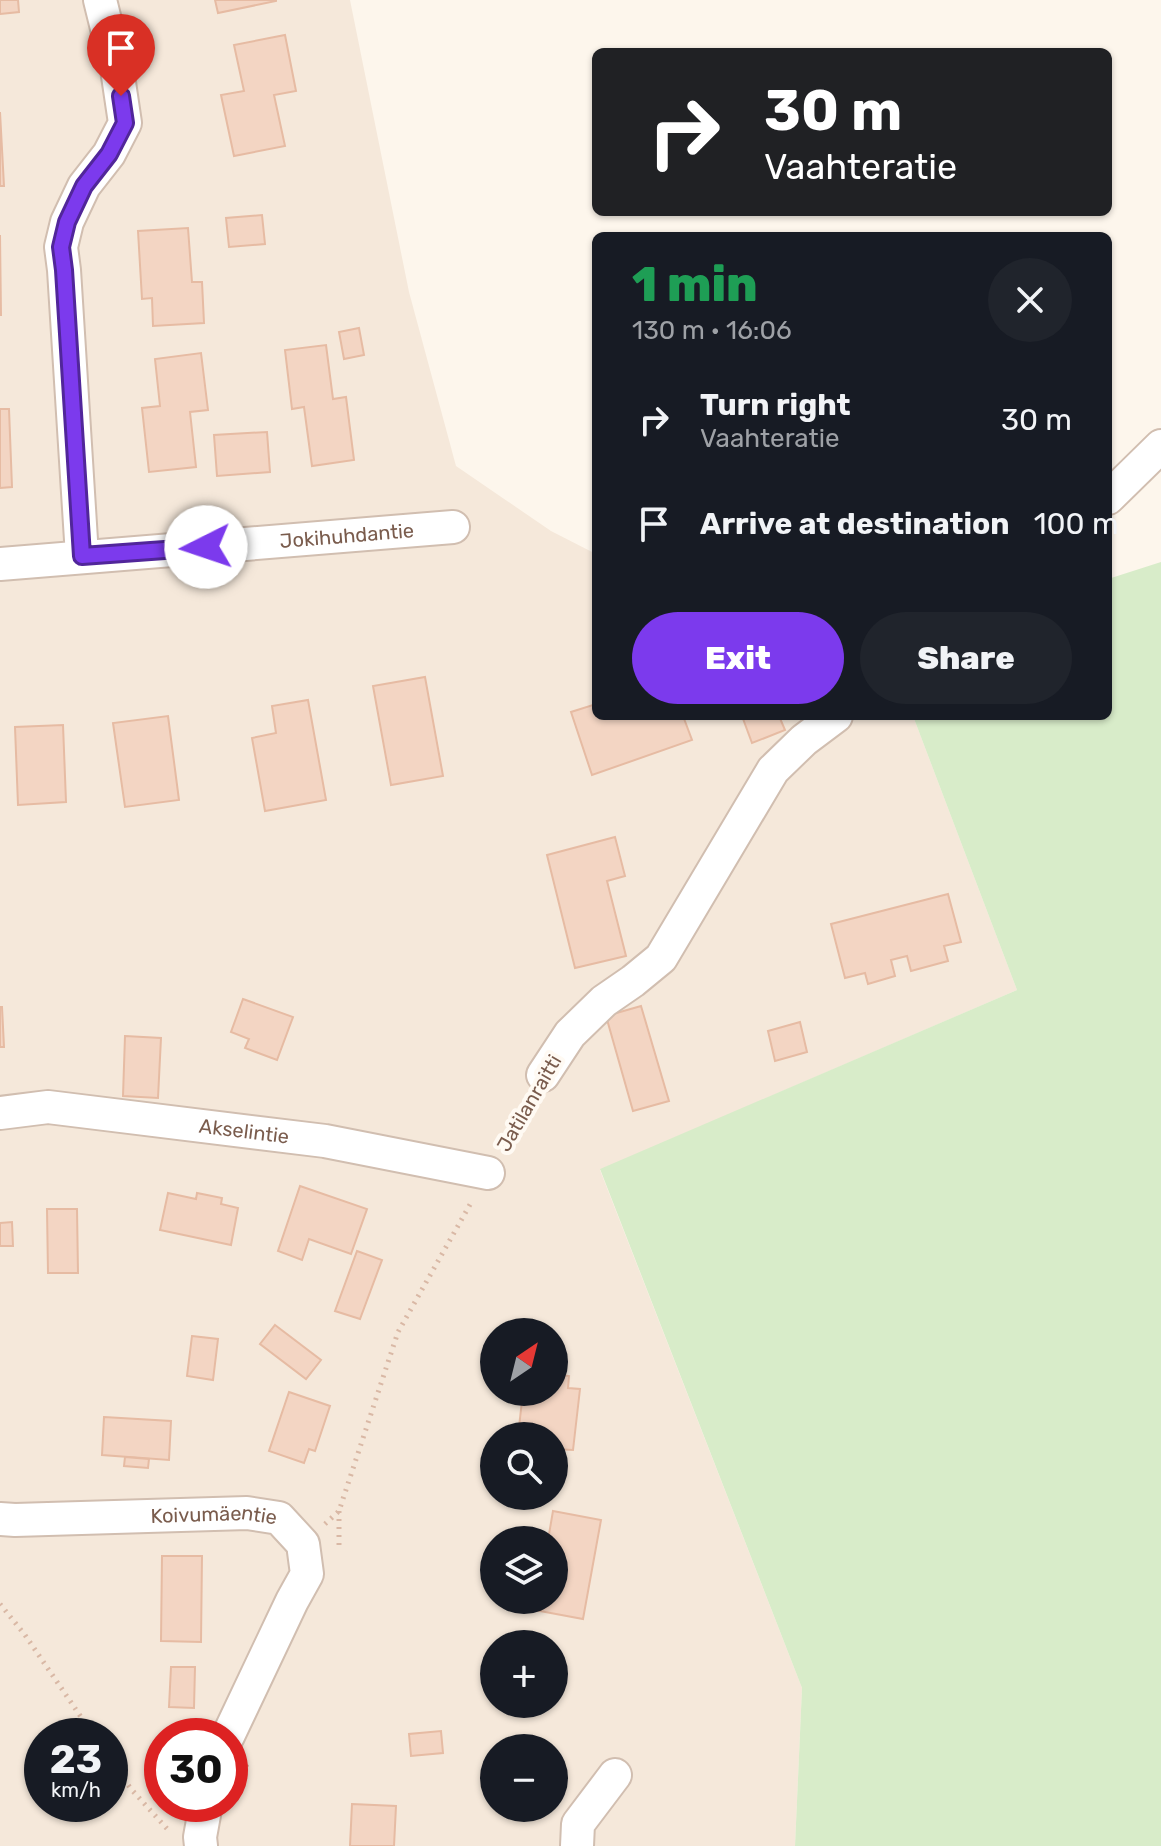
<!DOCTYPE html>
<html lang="en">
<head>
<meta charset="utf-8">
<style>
  :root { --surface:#171b24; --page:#20242c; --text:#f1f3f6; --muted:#9ea1a6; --accent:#7c3aed }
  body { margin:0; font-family:Rubik,sans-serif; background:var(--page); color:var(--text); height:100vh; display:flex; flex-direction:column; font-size:30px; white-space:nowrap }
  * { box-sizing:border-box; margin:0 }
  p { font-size:26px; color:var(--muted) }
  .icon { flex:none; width:44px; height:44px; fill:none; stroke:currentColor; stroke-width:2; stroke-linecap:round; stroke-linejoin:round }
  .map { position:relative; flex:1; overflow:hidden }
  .sheet { position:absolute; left:592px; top:232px; width:520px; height:488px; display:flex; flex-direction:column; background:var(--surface); border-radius:12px; box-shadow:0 2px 6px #0004 }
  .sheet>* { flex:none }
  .banner { position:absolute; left:592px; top:48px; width:520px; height:168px; border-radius:12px; box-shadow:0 2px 6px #0004; background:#202124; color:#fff; overflow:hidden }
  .needle { width:52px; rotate:35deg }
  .tools { position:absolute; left:480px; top:1318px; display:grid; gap:16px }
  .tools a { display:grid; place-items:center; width:88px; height:88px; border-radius:50%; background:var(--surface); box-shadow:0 2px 6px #0004; font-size:40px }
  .speed { position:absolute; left:24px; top:1718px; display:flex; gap:16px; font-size:40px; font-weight:700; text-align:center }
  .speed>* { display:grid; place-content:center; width:104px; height:104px; border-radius:50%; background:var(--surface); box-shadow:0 2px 6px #0004; line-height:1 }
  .speed small { font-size:20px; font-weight:400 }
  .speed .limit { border:12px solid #d22; background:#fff; color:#111 }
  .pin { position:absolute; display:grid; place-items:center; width:68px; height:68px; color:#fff; margin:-82px -34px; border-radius:50% 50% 50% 0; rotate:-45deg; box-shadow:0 0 8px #0007 }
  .pin .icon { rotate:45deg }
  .me { position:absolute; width:88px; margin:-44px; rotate:266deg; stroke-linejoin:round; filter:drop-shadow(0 0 6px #0008) }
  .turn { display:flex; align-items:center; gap:28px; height:168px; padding:0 40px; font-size:36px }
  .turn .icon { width:104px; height:104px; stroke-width:2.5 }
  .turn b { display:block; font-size:56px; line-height:68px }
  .round { display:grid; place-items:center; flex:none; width:84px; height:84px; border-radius:42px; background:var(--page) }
  .summary { display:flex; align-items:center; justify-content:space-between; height:136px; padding:0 40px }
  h1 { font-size:48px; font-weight:800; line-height:60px; color:#1e9e55 }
  .action { display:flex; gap:16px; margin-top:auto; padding:16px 40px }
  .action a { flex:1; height:92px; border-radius:48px; background:var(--accent); color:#fff; font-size:32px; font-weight:800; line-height:92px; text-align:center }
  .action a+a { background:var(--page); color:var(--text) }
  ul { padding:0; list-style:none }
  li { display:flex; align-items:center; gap:24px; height:104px; padding:0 40px }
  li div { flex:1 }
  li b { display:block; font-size:30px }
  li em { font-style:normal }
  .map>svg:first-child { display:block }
</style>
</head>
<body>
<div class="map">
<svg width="1161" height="1846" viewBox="0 0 1161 1846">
  <rect width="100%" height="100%" fill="#fdf6ec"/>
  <path fill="#f5e8da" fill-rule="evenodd" d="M0 0H350L409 292 456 466 551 531 596 554V716H913L1017 990 600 1170 802 1688 795 1846H0ZM494 1332H554V1392H494ZM494 1436H554V1496H494ZM494 1540H554V1600H494ZM494 1644H554V1704H494ZM42 1736H110V1804H42ZM162 1736H230V1804H162ZM494 1748H554V1808H494Z"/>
  <path fill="#d8ecc9" d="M1161 562V1846H795L802 1688 600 1169 1017 990 913 716H1108V579Z"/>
  <g fill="#f3d5c3" stroke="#e6bba3" stroke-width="2">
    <path d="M0 0H18L19 12 0 14Z"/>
    <path d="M215 0H276V1L218 13Z"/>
    <path d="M285 35 296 91 274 95 285 146 234 156 221 95 244 91 234 45Z"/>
    <path d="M0 112 4 186H0Z"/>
    <path d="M262 215 265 244 229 247 226 218Z"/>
    <path d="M188 228 192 282H202L204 323 153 326 152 298 142 299 138 231Z"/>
    <path d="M0 235 1 315H0Z"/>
    <path d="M359 328 364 355 344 359 339 332Z"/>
    <path d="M326 345 333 399 346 397 354 460 312 466 304 407 292 409 285 350Z"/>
    <path d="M201 353 208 410 190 412 196 467 149 472 142 408 160 406 155 359Z"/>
    <path d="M0 409H9L12 487 0 488Z"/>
    <path d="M267 432 270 472 217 476 214 435Z"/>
    <path d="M425 677 443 776 391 785 373 686Z"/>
    <path d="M308 700 326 800 265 811 252 738 276 733 272 706Z"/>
    <path d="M596 704V716H683L692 740 592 775 571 712Z"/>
    <path d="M168 716 179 800 125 807 113 723Z"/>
    <path d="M742 716H779L785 730 752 743Z"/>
    <path d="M63 725 66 802 18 805 15 727Z"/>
    <path d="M615 837 625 876 607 881 626 956 575 968 547 855Z"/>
    <path d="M948 894 961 942 944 946 948 961 911 971 907 956 891 960 895 976 868 984 865 973 845 978 831 924Z"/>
    <path d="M243 999 293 1017 277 1060 245 1048 249 1039 231 1032Z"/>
    <path d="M641 1006 669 1101 633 1111 606 1016Z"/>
    <path d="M0 1007H2L4 1047H0Z"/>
    <path d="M800 1022 807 1052 775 1061 768 1031Z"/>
    <path d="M125 1036 161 1038 158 1098 123 1096Z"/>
    <path d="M300 1186 367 1209 351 1254 309 1239 302 1260 278 1251Z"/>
    <path d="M168 1193 196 1199 197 1193 222 1198 221 1204 238 1208 231 1245 160 1230Z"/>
    <path d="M47 1209H77L78 1273H48Z"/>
    <path d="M12 1222 13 1246H0V1223Z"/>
    <path d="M357 1251 382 1260 360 1319 335 1311Z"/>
    <path d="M275 1325 321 1360 306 1379 260 1344Z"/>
    <path d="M192 1336 218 1339 213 1380 187 1376Z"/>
    <path d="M554 1374 569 1376 568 1388 580 1389 573 1450 554 1449V1436H518L523 1392H554Z"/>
    <path d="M289 1392 330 1406 315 1451 309 1449 304 1463 269 1451Z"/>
    <path d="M104 1417 171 1421 169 1460 102 1455Z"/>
    <path d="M125 1457 149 1459 148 1468 124 1466Z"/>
    <path d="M553 1511 601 1520 583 1619 529 1609 531 1600H554V1540H548Z"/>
    <path d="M162 1556H202L201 1642 161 1641Z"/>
    <path d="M171 1667H195L194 1708 169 1707Z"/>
    <path d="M441 1731 443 1753 411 1756 409 1734Z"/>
    <path d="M352 1804 396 1806 394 1846H350Z"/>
  </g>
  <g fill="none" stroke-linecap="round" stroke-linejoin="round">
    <defs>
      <g id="minor">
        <path d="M1108 498 1161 446"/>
        <path d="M82 556 64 270 61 247 67 222 84 186 109 154 125 123 117 69 100 0"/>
        <path id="s1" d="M0 564 453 527"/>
        <path d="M543 1075 570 1034 604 1001 633 981 661 958 773 770 804 740 836 716"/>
        <path id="s2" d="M0 1113 48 1107 325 1141 488 1173"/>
        <path id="s3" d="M0 1519 15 1520 247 1513 279 1518 303 1544 307 1574 292 1601 228 1736"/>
        <path d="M201 1846 200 1837 206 1804"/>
        <path d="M577 1846 578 1824 615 1775"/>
      </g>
    </defs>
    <use href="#minor" stroke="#d1beb0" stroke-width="36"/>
    <g stroke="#d9b8a5" stroke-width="5" stroke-dasharray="2 6" stroke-linecap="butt">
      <path d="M502 1148 529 1101"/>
      <path d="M339 1511V1551"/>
      <path d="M325 1524 339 1511 398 1332 472 1201"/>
      <path d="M0 1604 25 1635 94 1736"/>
      <path d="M110 1759 131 1789 170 1832"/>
      <path d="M237 1797 248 1760"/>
    </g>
    <use href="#minor" stroke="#fff" stroke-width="32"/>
  </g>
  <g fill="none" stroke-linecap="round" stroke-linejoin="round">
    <defs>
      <path id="route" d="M121 96 125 123 109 154 84 186 67 222 61 247 64 270 82 556 206 547"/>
    </defs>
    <use href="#route" stroke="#51269a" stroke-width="20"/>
    <use href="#route" stroke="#7c3aed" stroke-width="14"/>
  </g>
  <g text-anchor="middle" stroke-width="8" stroke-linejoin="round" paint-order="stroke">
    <g font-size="20" fill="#7a5c4d" stroke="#fffaf3">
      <text dy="7" stroke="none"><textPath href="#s1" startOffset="348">Jokihuhdantie</textPath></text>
      <text transform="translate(529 1103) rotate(-60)" y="7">Jatilanraitti</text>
      <text dy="7" stroke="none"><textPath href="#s2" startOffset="246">Akselintie</textPath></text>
      <text dy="7" stroke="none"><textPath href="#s3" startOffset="214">Koivumäentie</textPath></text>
    </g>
  </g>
</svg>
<div class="tools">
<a><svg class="needle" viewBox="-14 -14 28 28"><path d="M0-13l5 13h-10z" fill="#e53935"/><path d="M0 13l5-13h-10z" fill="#9ea1a6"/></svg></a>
<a><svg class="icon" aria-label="search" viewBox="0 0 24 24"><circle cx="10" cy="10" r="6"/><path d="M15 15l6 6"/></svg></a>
<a><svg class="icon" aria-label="layers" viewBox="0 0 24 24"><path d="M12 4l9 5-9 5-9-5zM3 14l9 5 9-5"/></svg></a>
<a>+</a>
<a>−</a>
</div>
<div class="speed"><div>23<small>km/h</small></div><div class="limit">30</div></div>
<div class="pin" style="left:121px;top:96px;background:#d93025"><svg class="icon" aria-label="arrive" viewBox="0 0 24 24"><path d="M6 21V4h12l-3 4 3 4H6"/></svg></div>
<svg class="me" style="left:206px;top:547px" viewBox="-20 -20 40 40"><circle r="19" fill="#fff"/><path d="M0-13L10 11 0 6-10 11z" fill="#7c3aed"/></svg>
<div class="banner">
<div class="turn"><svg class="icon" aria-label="right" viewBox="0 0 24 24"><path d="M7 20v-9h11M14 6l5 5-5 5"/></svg><div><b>30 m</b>Vaahteratie</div></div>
</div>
<section class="sheet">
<div class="summary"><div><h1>1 min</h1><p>130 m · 16:06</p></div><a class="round"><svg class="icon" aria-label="close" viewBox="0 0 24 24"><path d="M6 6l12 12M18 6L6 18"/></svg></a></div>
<ul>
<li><svg class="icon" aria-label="right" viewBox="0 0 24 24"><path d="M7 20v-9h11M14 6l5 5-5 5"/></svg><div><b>Turn right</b><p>Vaahteratie</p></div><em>30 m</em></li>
<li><svg class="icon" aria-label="arrive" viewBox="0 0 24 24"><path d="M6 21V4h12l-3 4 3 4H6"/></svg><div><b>Arrive at destination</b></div><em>100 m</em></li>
</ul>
<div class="action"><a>Exit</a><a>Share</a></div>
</section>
</div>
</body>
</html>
